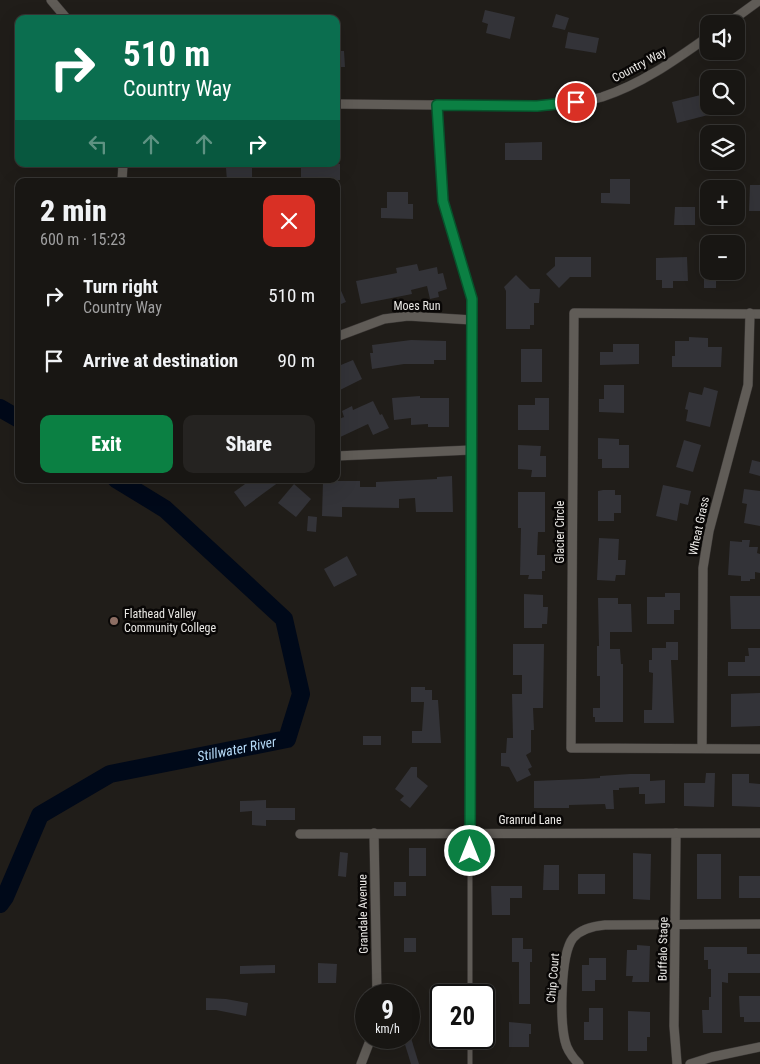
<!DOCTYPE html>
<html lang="en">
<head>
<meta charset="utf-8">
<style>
  :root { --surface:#181613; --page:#252321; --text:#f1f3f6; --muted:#9f9fa0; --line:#363533; --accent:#0b8043 }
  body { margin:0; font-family:"Roboto Condensed",sans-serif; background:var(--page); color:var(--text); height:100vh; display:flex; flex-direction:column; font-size:19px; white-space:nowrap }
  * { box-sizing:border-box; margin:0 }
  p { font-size:16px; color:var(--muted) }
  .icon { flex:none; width:28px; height:28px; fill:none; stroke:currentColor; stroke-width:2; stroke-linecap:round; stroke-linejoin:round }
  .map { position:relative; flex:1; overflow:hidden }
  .sheet { position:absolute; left:15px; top:178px; width:325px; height:305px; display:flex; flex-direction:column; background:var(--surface); border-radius:10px; box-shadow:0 5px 20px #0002,0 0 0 1px var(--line) }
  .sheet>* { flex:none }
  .top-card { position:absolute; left:15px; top:15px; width:325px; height:152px; border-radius:10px; box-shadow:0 5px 20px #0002,0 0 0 1px var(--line); background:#0b6e4f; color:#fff; overflow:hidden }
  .buttons { position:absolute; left:700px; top:15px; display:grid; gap:10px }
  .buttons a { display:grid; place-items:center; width:45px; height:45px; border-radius:10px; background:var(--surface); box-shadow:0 5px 20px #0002,0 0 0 1px var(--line); font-size:25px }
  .speed { position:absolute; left:355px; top:984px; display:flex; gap:10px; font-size:25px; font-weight:700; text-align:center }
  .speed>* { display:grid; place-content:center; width:65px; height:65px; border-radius:50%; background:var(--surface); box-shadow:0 5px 20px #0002,0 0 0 1px var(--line); line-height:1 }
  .speed small { font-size:12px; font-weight:400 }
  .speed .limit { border:2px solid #111; border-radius:8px; background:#fff; color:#111 }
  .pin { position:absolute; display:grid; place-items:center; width:42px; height:42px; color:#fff; margin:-21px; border:2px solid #fff; border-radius:50%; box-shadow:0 1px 5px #0007 }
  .me { position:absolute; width:55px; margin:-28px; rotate:0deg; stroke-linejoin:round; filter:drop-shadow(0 0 4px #0008) }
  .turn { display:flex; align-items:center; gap:18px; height:105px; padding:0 25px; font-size:22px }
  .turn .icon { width:65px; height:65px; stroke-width:2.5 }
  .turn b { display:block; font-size:35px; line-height:42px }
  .lanes { display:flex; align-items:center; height:48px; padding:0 25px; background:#0003; justify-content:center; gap:25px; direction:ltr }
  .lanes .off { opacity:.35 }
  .round { display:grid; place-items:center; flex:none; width:52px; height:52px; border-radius:10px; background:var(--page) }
  .overview { display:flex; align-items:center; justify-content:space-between; height:85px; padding:0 25px }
  h1 { font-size:30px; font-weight:800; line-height:38px }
  .primary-button { display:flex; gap:10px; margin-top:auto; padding:10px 25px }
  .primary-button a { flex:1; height:58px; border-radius:10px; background:var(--accent); color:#fff; font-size:20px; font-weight:800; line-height:58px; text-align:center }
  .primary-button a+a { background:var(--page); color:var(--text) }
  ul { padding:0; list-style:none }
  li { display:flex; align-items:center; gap:15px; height:65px; padding:0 25px }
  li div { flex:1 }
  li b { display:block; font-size:19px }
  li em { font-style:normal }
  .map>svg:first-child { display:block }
</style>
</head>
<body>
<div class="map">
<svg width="760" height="1064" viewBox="0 0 760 1064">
  <rect width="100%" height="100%" fill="#201d19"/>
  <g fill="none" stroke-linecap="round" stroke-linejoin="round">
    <g stroke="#000919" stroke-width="18">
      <path d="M0 408 19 419"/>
      <path id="s1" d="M0 904 5 897 40 815 110 774 287 739 301 694 284 619 165 509 116 479"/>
    </g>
  </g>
  <g fill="#333338">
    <path d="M485 10 515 17 510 39 486 33 488 24 482 22Z"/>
    <path d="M556 14 569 18 565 30 552 27Z"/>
    <path d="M568 32 599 38 596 53 565 48Z"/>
    <path d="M336 51H344L345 67H336Z"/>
    <path d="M709 93V106H714L716 113 677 123 672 102Z"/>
    <path d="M542 142V160H505V143Z"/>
    <path d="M239 164H252V181H227L226 168 239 167Z"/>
    <rect x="301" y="164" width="39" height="16"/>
    <path d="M610 179H630V204L601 203V193H610Z"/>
    <path d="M750 185H760V211H749Z"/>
    <path d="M387 192H408V204H413V219L381 218V208H387Z"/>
    <path d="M675 207H695V225H674Z"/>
    <path d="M555 257H591V277H570L559 288 546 274 555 266Z"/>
    <path d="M687 257 688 281H673V288H662V280H656V258Z"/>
    <path d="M417 264 419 271 437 267 438 274 443 273 447 289 438 292 439 297 430 299 427 286 411 290 412 294 361 304 356 281 397 273 396 268Z"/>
    <path d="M704 271H734V281H716V288H704Z"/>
    <path d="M516 275 530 289H540L539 303H534V325H530V329H506V291L504 287Z"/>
    <path d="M336 279 346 302 336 306Z"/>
    <path d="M689 337 708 338V347H722L721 367H672V356H675V341H689Z"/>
    <path d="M411 340 446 341V360H434V364H404L372 369 370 353H373L372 345Z"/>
    <path d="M613 344H639V364L600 365V352H613Z"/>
    <rect x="521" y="349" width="21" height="33"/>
    <path d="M353 360 362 379 336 392V367Z"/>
    <path d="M604 385H624V413L599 412V399H604Z"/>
    <path d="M704 387 718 391 710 427 686 421 688 410 685 409 689 392 702 395Z"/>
    <path d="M420 396V398H449V427H428V424L411 425V418L394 420 392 398Z"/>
    <path d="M535 398H549V430H518V405H535Z"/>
    <path d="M373 401 380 415 382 414 389 428 373 435 368 424 336 439V420L344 417 342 411 352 406 353 410Z"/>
    <path d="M598 438 619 439V445H629V468H602V459H598Z"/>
    <path d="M684 440 701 445 693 472 676 467Z"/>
    <path d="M518 445 541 446 540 456H546V477H531L532 470 518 469Z"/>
    <path d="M752 460 760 462V476L749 473Z"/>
    <path d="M452 476 453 512H416L415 498 399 499V508L342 507V517L322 516 323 481H360V487H376V482L437 479V477Z"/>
    <path d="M252 479H283L245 507 234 492Z"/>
    <path d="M294 484 311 499 296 517 278 503Z"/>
    <path d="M663 485 691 491 688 505 680 503 677 521 656 516Z"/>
    <path d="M744 489 760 491V526L744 523 747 504 742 503Z"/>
    <path d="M603 490H615V495H621V513H614V521H598V491Z"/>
    <path d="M518 492H545V532H538L537 555H545V571H542V579H528L529 575H520L521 528H518Z"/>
    <path d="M308 516 317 517 316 532 307 531Z"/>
    <path d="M599 538 619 539 618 560H626L625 575H616L615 581 597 580Z"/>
    <path d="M742 540H750L749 547H758L757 553 760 554V573L755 572V579H750V581H741V576L728 575 730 541 742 542Z"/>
    <path d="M347 556 357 575 334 587 324 569Z"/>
    <path d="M665 593H680V610H674V624H647V597H665Z"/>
    <path d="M524 594 543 595V607H548L547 624H542V628H524Z"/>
    <path d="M730 596H760V629H731Z"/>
    <path d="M598 598H618V604H631L632 632H610V649H620L621 664H623V722H595V717H593V708H600V676H597V646H599Z"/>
    <path d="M666 642H678V660H671L674 723H644V710H652L653 673 649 672V660H652V648H666Z"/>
    <path d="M513 644H544L543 708H533L534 730H531V752L526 755 532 767 528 769 531 775 517 782 509 767 501 766V753H506L507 738H513L512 694H522V675H513Z"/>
    <path d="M748 648H760V676H728V662H745V656H749Z"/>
    <path d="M411 687H425V690H432V700H438L441 743H412V731H422L424 702H411Z"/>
    <path d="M760 693V726L731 727V694Z"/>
    <rect x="363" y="736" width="18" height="9"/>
    <path d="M411 767H417V777L428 786 410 808 400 800 404 796 395 789Z"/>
    <path d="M706 773H715L714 807 684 806V783H705Z"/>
    <path d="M630 774H650V781L665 780V803L645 804V794H639V787L619 788V790H613L614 809H606L605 804 569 805V808H534V781L583 779 600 778V776Z"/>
    <path d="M732 774H749V783L760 784V807L732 806Z"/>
    <path d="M266 800V808H295V820H266V826L252 825V811L240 812V801Z"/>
    <rect x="409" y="848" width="17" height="28"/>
    <path d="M340 852 348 853 346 877 338 876Z"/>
    <path d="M633 853 651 854 650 900 633 899Z"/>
    <rect x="697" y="854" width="24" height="45"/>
    <path d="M544 865H559V890H543Z"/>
    <rect x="578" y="874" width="27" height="20"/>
    <rect x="739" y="876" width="21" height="22"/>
    <rect x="394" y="882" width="12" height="14"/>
    <path d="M491 886H522V898H510V915H492Z"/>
    <rect x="404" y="938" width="12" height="14"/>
    <path d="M512 938H523V949H532V962H530V1004H519V962H512Z"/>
    <path d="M637 945 650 946 649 982H632L633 976H626L627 950H637Z"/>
    <path d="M704 947H747V954H760V973H728V983L722 982V1033H703L702 1010H709V997H711V969H708V960H704Z"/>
    <path d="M589 958H606V980H595V991H582V965H589Z"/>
    <path d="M318 963 337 964 336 983H318Z"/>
    <path d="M275 965V973L240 974V966Z"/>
    <path d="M739 996H760V1022H744V1017H740Z"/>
    <path d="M206 998 226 999 248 1003 246 1016 216 1010H206Z"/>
    <path d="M589 1008H603V1040H584V1022H589Z"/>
    <path d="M628 1011 650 1012V1037H647V1051H628Z"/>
    <path d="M509 1022 531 1024V1034H529V1047H509Z"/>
    <path d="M403 1038H411L419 1064H411Z"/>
  </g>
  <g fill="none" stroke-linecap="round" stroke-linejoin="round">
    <defs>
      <g id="service">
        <path d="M470 834V995"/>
        <path d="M470 1038V1064"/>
      </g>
      <g id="minor">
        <path d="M51 0 67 19"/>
        <path d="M727 24 760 0"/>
        <path d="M336 104 537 106C559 105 581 103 602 97 642 84 675 60 709 36"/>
        <path d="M437 105 443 201 472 299 470 833"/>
        <path d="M122 181 123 164"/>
        <path d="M760 314 574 313 571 748 760 749"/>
        <path d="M336 337 384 319 408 316 472 320"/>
        <path d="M336 456 471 450"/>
        <path d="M702 748 703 568 709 531 748 385 750 313"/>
        <path d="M374 833 377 995"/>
        <path d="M676 833 674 1026 677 1064"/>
        <path d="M300 834 760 833"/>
        <path d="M361 1064 371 1038"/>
        <path d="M579 1064C572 1057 567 1050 565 1041 560 1020 560 955 573 938 581 929 593 926 605 925L760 924"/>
        <path d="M690 1064 712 1057 760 1047"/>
      </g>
    </defs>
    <use href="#service" stroke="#3b3836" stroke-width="5.5"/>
    <use href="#minor" stroke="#3b3836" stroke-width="10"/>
    <use href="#service" stroke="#605c57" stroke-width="4.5"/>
    <use href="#minor" stroke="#605c57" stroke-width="9"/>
  </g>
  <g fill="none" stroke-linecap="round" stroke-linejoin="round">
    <defs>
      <path id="route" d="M470 851 472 299 443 201 437 105 537 106 576 102"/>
    </defs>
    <use href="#route" stroke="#07532c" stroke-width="12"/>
    <use href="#route" stroke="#0b8043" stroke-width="9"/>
  </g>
  <circle fill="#8d6e63" stroke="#090706" stroke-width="2" cx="114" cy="621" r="5"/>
  <g text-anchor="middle" stroke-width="5" stroke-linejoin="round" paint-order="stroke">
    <g font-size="12" fill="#eae8e5" stroke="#090706">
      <text transform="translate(639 65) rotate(-28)" y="4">Country Way</text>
      <text x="417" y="310">Moes Run</text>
      <text transform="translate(699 526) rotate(-78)" y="4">Wheat Grass</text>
      <text transform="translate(560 532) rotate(-90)" y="4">Glacier Circle</text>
      <text x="530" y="824">Granrud Lane</text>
      <text transform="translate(363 914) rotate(-91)" y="4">Grandale Avenue</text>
      <text transform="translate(663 949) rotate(-89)" y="4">Buffalo Stage</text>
      <text transform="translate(553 978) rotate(-85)" y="4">Chip Court</text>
    </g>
    <g font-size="12" fill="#eae8e5" stroke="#090706" text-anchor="start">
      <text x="124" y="618">Flathead Valley<tspan x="124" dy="14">Community College</tspan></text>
    </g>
    <g font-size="14" font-style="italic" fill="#b4d9f6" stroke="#090706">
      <text dy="5" stroke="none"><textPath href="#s1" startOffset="308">Stillwater River</textPath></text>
    </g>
  </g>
</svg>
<div class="buttons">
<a><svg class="icon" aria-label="sound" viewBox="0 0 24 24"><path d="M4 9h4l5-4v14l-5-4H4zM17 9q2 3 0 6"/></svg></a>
<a><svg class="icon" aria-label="search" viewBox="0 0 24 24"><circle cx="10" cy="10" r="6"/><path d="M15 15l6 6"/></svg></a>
<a><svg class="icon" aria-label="layers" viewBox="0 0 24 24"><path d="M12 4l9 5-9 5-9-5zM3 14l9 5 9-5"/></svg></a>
<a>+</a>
<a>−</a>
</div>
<div class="speed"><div>9<small>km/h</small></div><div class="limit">20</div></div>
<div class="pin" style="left:576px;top:102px;background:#d93025"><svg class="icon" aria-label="arrive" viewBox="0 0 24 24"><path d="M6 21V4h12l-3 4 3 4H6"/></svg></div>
<svg class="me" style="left:470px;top:851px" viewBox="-20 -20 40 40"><circle r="17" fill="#0b8043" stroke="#fff" stroke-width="3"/><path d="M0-11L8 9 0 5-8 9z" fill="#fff"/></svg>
<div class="top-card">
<div class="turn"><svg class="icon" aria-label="right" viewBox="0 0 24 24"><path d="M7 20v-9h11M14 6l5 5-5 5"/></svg><div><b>510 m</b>Country Way</div></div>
<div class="lanes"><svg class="icon off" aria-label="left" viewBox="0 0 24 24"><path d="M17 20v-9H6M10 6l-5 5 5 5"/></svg><svg class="icon off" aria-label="ahead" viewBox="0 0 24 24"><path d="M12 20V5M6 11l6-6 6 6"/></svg><svg class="icon off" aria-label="ahead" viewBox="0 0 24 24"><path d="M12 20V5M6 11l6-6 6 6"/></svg><svg class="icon" aria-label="right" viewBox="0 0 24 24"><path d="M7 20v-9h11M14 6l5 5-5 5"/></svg></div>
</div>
<section class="sheet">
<div class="overview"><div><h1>2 min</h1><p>600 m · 15:23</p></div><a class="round" style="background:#d93025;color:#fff"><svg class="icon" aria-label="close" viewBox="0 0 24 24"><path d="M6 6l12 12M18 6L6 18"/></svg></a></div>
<ul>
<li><svg class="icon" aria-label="right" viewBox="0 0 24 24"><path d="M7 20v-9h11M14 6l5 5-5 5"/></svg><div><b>Turn right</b><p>Country Way</p></div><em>510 m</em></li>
<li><svg class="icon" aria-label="arrive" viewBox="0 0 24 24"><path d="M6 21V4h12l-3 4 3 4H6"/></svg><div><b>Arrive at destination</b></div><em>90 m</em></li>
</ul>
<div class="primary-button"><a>Exit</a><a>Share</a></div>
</section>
</div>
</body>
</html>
